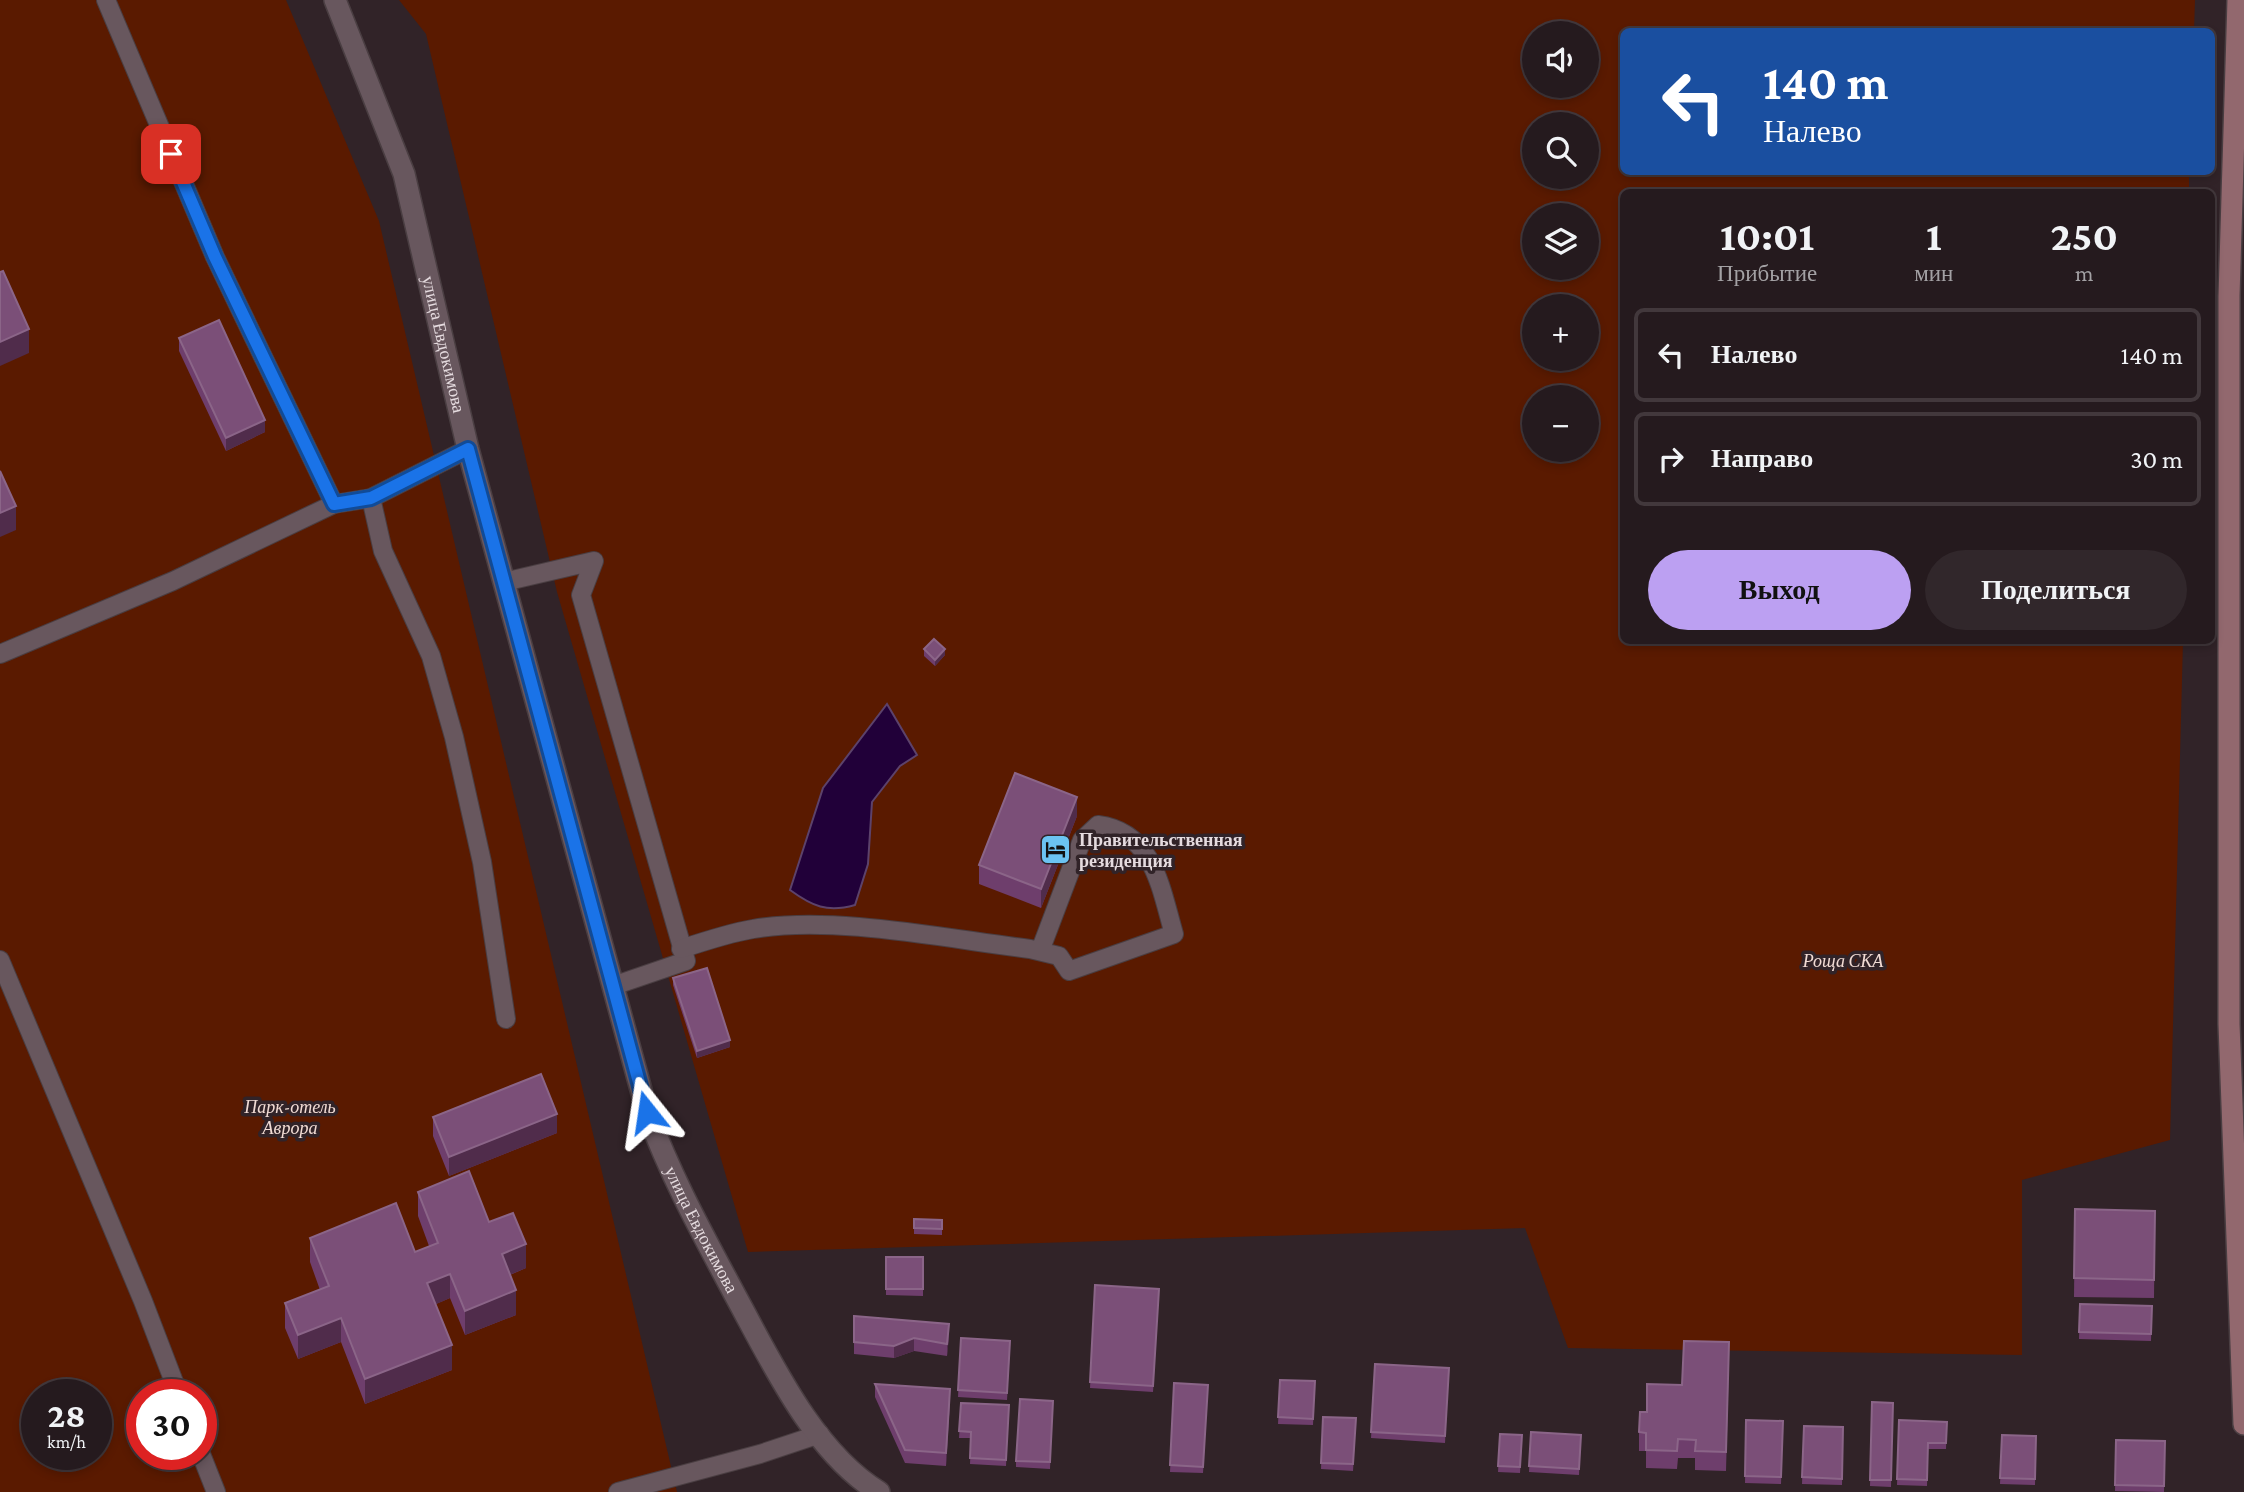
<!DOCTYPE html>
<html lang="ru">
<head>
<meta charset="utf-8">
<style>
  :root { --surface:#251a1e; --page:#31272b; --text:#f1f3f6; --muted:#a3a1a4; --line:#42383c; --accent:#bca0f2 }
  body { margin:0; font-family:"Crimson Pro",serif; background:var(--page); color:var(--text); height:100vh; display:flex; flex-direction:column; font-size:26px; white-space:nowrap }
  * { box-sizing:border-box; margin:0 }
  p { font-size:23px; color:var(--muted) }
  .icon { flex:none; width:38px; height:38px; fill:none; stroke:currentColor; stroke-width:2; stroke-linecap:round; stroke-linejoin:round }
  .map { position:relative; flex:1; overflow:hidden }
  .details { position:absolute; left:1620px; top:189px; width:595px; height:455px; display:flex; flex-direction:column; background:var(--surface); border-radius:10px; box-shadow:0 4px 10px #0003,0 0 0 2px var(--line) }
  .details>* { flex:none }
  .hud { position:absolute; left:1620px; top:28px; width:595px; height:147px; border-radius:10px; box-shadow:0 4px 10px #0003,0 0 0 2px var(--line); background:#1a4fa0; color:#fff; overflow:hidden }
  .fabs { position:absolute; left:1522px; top:21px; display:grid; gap:14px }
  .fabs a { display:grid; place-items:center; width:77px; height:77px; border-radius:50%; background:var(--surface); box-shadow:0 4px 10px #0003,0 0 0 2px var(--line); font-size:35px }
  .speed { position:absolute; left:21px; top:1379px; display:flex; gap:14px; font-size:35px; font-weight:700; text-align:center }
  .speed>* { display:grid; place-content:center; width:91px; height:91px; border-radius:50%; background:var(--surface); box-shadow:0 4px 10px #0003,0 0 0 2px var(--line); line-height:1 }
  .speed small { font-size:18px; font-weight:400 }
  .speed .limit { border:10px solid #d22; background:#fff; color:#111 }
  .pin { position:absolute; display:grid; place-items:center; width:60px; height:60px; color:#fff; margin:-30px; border-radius:14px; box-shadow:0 4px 10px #0006 }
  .me { position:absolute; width:77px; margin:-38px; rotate:345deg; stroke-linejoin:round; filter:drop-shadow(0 0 5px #0008) }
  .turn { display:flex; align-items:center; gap:24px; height:147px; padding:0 28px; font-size:32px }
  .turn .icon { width:91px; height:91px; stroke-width:2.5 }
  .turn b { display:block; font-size:49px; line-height:60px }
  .eta { display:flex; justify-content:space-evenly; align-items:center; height:119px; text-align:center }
  .eta b { font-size:42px; font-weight:700; line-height:49px }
  .cta { display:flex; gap:14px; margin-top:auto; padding:14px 28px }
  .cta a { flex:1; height:80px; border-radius:42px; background:var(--accent); color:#111; font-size:28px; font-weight:700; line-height:80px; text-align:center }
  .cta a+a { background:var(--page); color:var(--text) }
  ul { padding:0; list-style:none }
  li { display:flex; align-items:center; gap:21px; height:94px; margin:0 14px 10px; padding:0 14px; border:4px solid var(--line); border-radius:10px }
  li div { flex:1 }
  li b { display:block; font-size:26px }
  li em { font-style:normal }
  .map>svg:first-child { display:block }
</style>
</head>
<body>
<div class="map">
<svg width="2244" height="1492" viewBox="0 0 2244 1492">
  <rect width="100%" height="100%" fill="#312328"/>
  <g fill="#5a1a00" fill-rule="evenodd">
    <path d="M0 0H286L379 221 677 1492H0ZM37 1395H96V1454H37ZM142 1395H201V1454H142Z"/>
    <path d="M399 0H2195L2194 31 1624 32V172H2189V192H1624V640L2183 641 2170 1140 2022 1180V1355L1568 1348 1525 1228 748 1252 557 592 426 34ZM1535 33H1587V86H1535ZM1535 124H1587V177H1535ZM1535 215H1587V268H1535ZM1535 306H1587V359H1535ZM1535 397H1587V450H1535Z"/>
  </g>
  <path fill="#210039" stroke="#5c426b" stroke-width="2" d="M887 704 917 755 900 766 872 802 868 864 855 905C827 913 812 906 790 890L823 788Z"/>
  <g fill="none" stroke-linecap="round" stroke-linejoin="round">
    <defs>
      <g id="lane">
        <path d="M106 0 215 257 334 504"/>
        <path d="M371 498 383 551 431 656 454 737 482 862 506 1019"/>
        <path d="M504 582 594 561 581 595 686 961 613 986"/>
        <path d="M0 654 173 581 334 504 371 498 468 449"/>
        <path d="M681 949C705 941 729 933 753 929 833 915 948 939 1030 949L1059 956 1069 971 1174 934C1161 890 1154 832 1098 825L1082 840 1040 951"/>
        <path d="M0 960 143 1301 179 1395"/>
        <path d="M201 1454 216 1492"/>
        <path d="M618 1492 760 1454 820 1434"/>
      </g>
      <g id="street">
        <path id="s1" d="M335 0 404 174 468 449 647 1112C672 1179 702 1233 735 1295 771 1361 813 1452 879 1492"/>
      </g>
      <path id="secondary" d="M2238 0 2229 296V1024L2244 1424"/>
    </defs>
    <use href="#lane" stroke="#4a3e42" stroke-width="20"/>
    <use href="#street" stroke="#4a3e42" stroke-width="24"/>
    <use href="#secondary" stroke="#4a3e42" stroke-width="24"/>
    <use href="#lane" stroke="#68575e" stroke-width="18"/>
    <use href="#street" stroke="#68575e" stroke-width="21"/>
    <use href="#secondary" stroke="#92686e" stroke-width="21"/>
  </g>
  <g fill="#6e3e6c">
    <path d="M179 338 265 432 226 451 179 351Z"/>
    <path d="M924 649 945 655 935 666 924 656Z"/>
    <path d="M1077 816 1041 908 979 884V865Z"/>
    <path d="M673 978 730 1047 697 1058 673 985Z"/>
    <path d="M433 1117 557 1133 449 1176 433 1136Z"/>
    <path d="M418 1192 489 1222 526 1268 510 1275 516 1315 465 1335 450 1298 436 1304 452 1370 365 1404 341 1342 298 1359 285 1328V1303L320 1290 310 1262V1238L415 1252 429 1246 418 1216Z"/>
    <path d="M2075 1209 2155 1211 2154 1298 2074 1297Z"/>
    <path d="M914 1219 942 1220V1235L914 1234Z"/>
    <path d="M886 1257H923V1296L886 1295Z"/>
    <path d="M1095 1285 1159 1289 1153 1392 1090 1388Z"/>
    <path d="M2080 1304 2152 1306 2151 1341 2079 1339Z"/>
    <path d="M854 1316 949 1336 947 1356 914 1351 894 1358 854 1354Z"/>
    <path d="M961 1338 1010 1347 1007 1400 958 1397Z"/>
    <path d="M1729 1361 1726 1471 1695 1470V1458H1678L1677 1469 1646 1468V1451H1639V1432L1647 1412 1682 1385Z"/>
    <path d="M1375 1364 1449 1368 1445 1443 1371 1438Z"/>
    <path d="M1280 1380 1315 1381 1313 1425 1278 1424Z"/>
    <path d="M1174 1383 1208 1385 1203 1473 1170 1472Z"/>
    <path d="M875 1384 950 1401 946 1466 905 1463 875 1397Z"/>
    <path d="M1053 1401 1050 1469 1016 1467V1461Z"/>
    <path d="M1872 1402 1893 1403 1891 1487 1870 1486Z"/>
    <path d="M961 1403 1009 1405 1006 1466 970 1464 971 1438H959Z"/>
    <path d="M1323 1417 1356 1418 1353 1471 1321 1469Z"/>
    <path d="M1746 1420 1783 1421 1781 1484 1745 1483Z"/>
    <path d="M1899 1420 1947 1422 1946 1449H1928L1927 1486 1897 1485Z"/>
    <path d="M1804 1426 1843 1427 1842 1485 1802 1484Z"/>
    <path d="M1531 1432 1581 1435 1579 1475 1529 1472Z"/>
    <path d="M1500 1434 1522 1442 1520 1473 1498 1472Z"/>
    <path d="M2002 1435 2036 1436 2035 1485 2000 1484Z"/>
    <path d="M2116 1440 2165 1441 2164 1492 2115 1491Z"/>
  </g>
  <g fill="#502c4b">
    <path d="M29 329V353L0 366V342Z"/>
    <path d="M265 420V432L226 451V438Z"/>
    <path d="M16 506V530L0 537V513Z"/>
    <path d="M945 649V655L935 666V660Z"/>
    <path d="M1077 797V816L1041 908V889Z"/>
    <path d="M730 1040V1047L697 1058V1051Z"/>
    <path d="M557 1114V1133L449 1176V1157Z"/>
    <path d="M526 1244V1268L502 1278V1254Z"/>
    <path d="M450 1274V1298L427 1308V1283Z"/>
    <path d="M516 1290V1315L465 1335V1311Z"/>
    <path d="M341 1318V1342L298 1359V1335Z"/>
    <path d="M949 1324V1336L947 1356V1344Z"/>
    <path d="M914 1338V1351L894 1358V1346Z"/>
    <path d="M452 1345V1370L365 1404V1379Z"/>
    <path d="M950 1389V1401L946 1466V1453Z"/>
  </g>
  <g fill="#7b4f78" stroke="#8b6588" stroke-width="2">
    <path d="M3 271 29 329 0 342V272Z"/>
    <path d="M219 320 265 420 226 438 179 338Z"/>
    <path d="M0 471 16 506 0 513Z"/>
    <path d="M934 639 945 649 935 660 924 649Z"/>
    <path d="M1015 773 1077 797 1041 889 979 865Z"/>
    <path d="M707 968 730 1040 697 1051 673 978Z"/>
    <path d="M541 1074 557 1114 449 1157 433 1117Z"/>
    <path d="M469 1171 489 1222 513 1213 526 1244 502 1254 516 1290 465 1311 450 1274 427 1283 452 1345 365 1379 341 1318 298 1335 285 1303 329 1286 310 1238 396 1203 415 1252 438 1243 418 1192Z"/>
    <path d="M2075 1209 2155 1211 2154 1280 2074 1278Z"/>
    <path d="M914 1219 942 1220V1229L914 1228Z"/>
    <rect x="886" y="1257" width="37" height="32"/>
    <path d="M1095 1285 1159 1289 1153 1386 1090 1382Z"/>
    <path d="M2080 1304 2152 1306 2151 1334 2079 1332Z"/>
    <path d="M854 1316 949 1324 947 1344 914 1338 894 1346 854 1342Z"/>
    <path d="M961 1338 1010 1341 1007 1393 958 1390Z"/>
    <path d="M1684 1341 1729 1342 1726 1452 1695 1451 1696 1440 1678 1439 1677 1451 1646 1450V1433L1639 1432 1640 1412H1647V1384L1682 1385Z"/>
    <path d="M1375 1364 1449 1368 1445 1436 1371 1432Z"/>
    <path d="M1280 1380 1315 1381 1313 1419 1278 1417Z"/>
    <path d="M1174 1383 1208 1385 1203 1467 1170 1465Z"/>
    <path d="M875 1384 950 1389 946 1453 905 1450Z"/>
    <path d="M1020 1399 1053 1401 1050 1462 1016 1461Z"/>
    <path d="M1872 1402 1893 1403 1891 1480H1870Z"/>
    <path d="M961 1403 1009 1405 1006 1460 970 1458 971 1432 959 1431Z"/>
    <path d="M1323 1417 1356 1418 1353 1464 1321 1463Z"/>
    <path d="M1746 1420 1783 1421 1781 1477 1745 1476Z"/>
    <path d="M1899 1420 1947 1422 1946 1443H1928L1927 1480 1897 1479Z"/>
    <path d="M1804 1426 1843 1427 1842 1479 1802 1477Z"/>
    <path d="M1531 1432 1581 1435 1579 1469 1529 1466Z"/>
    <path d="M1500 1434 1522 1435 1520 1467 1498 1466Z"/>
    <path d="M2002 1435 2036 1436 2035 1479 2000 1478Z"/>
    <path d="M2116 1440 2165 1441 2164 1486 2115 1485Z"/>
  </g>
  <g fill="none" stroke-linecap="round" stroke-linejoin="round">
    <defs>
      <path id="route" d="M171 154 215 257 334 504 371 498 468 449 647 1112"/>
    </defs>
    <use href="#route" stroke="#114b97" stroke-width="18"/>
    <use href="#route" stroke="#1a73e8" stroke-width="12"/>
  </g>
  <defs>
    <symbol id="hotel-square" viewBox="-11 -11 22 22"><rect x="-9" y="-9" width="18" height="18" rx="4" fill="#6bc3f2" stroke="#312328"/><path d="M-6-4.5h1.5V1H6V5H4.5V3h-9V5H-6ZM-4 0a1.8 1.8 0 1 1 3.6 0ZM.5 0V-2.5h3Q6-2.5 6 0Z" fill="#111"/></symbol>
  </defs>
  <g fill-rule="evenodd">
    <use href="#hotel-square" x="1038" y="832" width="35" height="35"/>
  </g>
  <g text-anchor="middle" stroke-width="7" stroke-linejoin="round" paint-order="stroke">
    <g font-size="18" fill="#e5dbdf" stroke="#312328">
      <text dy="6" stroke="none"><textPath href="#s1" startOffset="362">улица Евдокимова</textPath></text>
      <text dy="6" stroke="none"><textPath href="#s1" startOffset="1286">улица Евдокимова</textPath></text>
    </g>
    <g font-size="18" font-weight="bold" fill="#e5dbdf" stroke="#312328" text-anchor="start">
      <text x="1079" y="846">Правительственная<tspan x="1079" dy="21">резиденция</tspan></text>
    </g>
    <g font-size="18" font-style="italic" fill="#f1dbd4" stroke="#312328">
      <text x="1843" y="967">Роща СКА</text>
      <text x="290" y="1113">Парк-отель<tspan x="290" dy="21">Аврора</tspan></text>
    </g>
  </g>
</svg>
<div class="fabs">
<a><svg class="icon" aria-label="sound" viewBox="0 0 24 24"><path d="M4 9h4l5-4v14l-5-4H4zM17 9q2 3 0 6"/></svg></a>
<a><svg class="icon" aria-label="search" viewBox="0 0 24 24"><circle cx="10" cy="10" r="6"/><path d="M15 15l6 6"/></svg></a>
<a><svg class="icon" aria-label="layers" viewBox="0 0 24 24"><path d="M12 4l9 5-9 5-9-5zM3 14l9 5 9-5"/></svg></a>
<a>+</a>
<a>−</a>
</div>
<div class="speed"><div>28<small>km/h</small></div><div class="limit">30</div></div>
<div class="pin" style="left:171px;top:154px;background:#d93025"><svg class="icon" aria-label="arrive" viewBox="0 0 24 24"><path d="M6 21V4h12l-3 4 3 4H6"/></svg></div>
<svg class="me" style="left:647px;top:1112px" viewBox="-20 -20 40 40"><path d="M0-17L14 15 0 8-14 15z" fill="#1a73e8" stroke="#fff" stroke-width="4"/></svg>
<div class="hud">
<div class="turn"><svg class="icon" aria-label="left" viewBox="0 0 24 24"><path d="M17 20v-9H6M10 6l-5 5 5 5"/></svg><div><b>140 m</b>Налево</div></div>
</div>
<section class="details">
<div class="eta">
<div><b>10:01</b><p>Прибытие</p></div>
<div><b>1</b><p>мин</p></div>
<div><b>250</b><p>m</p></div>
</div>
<ul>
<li><svg class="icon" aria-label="left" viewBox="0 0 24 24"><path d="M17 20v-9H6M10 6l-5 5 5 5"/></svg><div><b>Налево</b></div><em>140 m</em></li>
<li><svg class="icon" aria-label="right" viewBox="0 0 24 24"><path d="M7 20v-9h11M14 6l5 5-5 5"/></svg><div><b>Направо</b></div><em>30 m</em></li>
</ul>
<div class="cta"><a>Выход</a><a>Поделиться</a></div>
</section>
</div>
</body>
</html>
